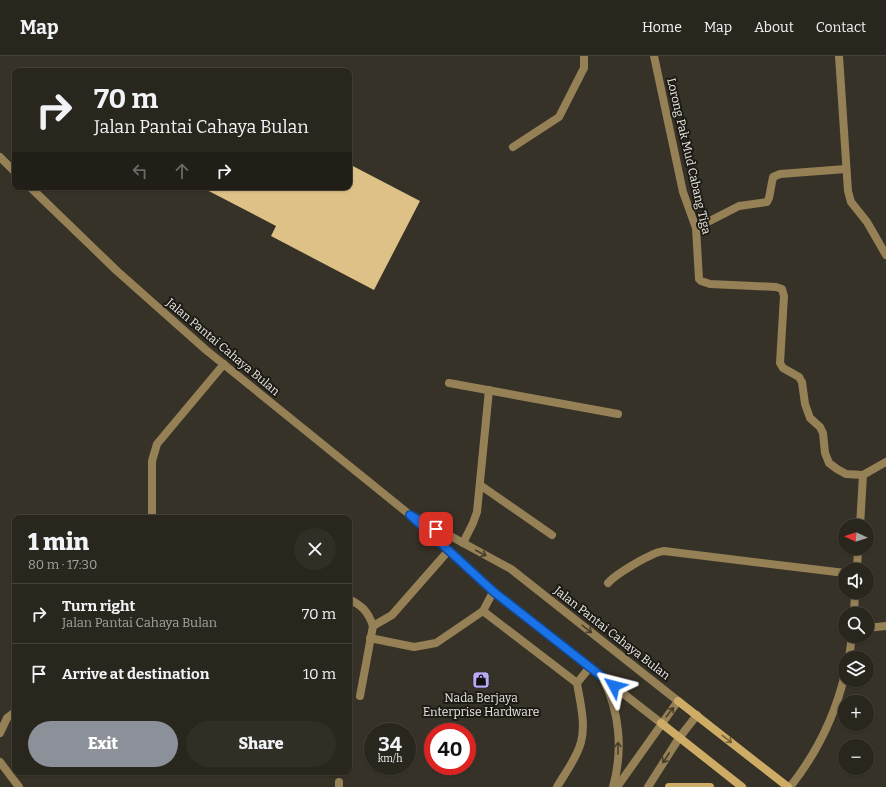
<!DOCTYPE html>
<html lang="en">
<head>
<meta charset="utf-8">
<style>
  :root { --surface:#29261d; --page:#312e26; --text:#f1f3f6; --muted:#a5a5a4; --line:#45433b; --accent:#8c9099 }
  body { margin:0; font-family:Bitter,serif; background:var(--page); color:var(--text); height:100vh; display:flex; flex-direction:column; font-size:15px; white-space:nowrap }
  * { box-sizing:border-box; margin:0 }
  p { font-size:13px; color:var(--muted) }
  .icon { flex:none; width:22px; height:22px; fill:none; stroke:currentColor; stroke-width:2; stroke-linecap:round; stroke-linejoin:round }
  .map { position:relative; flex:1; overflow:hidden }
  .side { position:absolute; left:12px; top:459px; width:340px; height:260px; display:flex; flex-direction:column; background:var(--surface); border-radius:8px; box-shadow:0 1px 3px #0004,0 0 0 1px var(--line) }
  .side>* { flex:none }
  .top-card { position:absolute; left:12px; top:12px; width:340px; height:122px; border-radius:8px; box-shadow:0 1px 3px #0004,0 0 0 1px var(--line); background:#29261d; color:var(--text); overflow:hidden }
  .needle { width:26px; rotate:274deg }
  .controls { position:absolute; left:838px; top:463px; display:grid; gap:8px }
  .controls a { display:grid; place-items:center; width:36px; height:36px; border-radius:50%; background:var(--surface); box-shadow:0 1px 3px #0004,0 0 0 1px var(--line); font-size:20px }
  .speed { position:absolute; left:364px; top:667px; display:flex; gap:8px; font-size:20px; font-weight:700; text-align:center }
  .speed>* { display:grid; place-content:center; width:52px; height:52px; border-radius:50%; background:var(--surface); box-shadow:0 1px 3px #0004,0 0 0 1px var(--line); line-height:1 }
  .speed small { font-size:10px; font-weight:400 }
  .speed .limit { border:6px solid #d22; background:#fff; color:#111 }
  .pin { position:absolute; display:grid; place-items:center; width:34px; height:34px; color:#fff; margin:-17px; border-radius:8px; box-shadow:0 2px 6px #0006 }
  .me { position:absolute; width:44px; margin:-22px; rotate:308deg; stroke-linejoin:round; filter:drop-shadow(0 0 3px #0008) }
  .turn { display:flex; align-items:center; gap:14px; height:84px; padding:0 16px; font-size:18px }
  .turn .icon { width:52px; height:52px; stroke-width:2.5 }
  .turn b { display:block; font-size:28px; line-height:34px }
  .lanes { display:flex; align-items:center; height:38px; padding:0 16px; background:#0003; justify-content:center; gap:20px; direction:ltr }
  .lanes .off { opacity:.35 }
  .round { display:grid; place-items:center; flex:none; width:42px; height:42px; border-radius:21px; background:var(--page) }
  .summary { display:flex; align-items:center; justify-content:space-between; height:68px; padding:0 16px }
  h1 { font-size:24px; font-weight:800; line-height:30px }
  .button { display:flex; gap:8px; margin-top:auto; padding:8px 16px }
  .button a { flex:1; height:46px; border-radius:24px; background:var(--accent); color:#fff; font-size:16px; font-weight:800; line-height:46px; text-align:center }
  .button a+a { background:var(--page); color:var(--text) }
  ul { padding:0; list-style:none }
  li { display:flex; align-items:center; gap:12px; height:60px; padding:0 16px; border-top:1px solid var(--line) }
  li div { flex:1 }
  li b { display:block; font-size:15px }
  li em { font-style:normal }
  header { display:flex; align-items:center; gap:24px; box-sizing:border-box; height:56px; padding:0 20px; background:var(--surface); border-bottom:1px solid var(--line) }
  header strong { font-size:19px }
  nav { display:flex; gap:22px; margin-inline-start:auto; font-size:14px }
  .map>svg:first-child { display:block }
</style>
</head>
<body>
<header>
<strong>Map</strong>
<nav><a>Home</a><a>Map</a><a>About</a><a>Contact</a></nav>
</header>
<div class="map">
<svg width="886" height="731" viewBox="0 0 886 731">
  <rect width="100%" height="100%" fill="#373227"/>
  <path fill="#dec186" d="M349 108 420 145 374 234 271 180 276 170 201 131H349Z"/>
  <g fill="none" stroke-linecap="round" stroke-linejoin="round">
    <g stroke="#968056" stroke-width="8">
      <path d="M513 91 559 61 584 12V0"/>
      <path d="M449 327 618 358"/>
      <path d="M480 429 552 479"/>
      <path d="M463 487 473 467 477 456 489 334"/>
      <path d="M608 527C616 518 652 496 664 495L845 517"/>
      <path d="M349 543C362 550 368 555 373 570L360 640"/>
      <path d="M483 555 577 627"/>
      <path d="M373 570 392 559 449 494"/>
      <path d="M370 582 414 591 436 587 483 555 493 536"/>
      <path d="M339 726V731"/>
      <path d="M557 731C565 717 577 702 581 686 586 668 580 646 577 627L590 611"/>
    </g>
    <g stroke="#968056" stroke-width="8">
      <path d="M654 0 683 136 696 172 699 223 701 225 710 228 776 231 782 233 784 240 780 307 783 312 799 321 802 326 805 348 810 362 820 371 823 377 825 397 829 407 837 413 846 418 863 419 886 406"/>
      <path d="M839 0 848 135 851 146 867 166 886 199"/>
      <path d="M696 172 739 150 767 146 769 142 773 121 780 118 846 113"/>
      <path d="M152 462V405L157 388 224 308"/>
      <path d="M860 470 863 419"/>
      <path d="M857 514 858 492"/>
      <path d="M854 558 855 536"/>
      <path d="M867 572 886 570"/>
      <path d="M849 602 852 580"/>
      <path d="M0 677 7 662 15 656"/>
      <path d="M0 706 19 731"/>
      <path d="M790 731C817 697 835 660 845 618"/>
    </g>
    <g stroke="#968056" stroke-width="8">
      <path d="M0 101 15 116"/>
      <path d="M30 131 117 215 206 294 410 459 493 536 661 667"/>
      <path d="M421 464 511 513 678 645 617 731"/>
      <path d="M603 623C620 656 623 695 613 731"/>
      <path d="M648 731 679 682 697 659"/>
    </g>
    <g stroke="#ceac66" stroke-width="8">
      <path d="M678 645 788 731"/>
      <path d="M661 667 742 731"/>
      <path d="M669 731H710"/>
    </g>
  </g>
  <defs><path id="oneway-shaft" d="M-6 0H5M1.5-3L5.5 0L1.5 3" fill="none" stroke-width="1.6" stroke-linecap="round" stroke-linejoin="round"/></defs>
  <g stroke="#473e2c">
    <use href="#oneway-shaft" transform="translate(481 497) rotate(28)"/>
    <use href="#oneway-shaft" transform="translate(587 573) rotate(38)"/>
    <use href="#oneway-shaft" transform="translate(670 656) rotate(-52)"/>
    <use href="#oneway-shaft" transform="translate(618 692) rotate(-89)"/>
    <use href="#oneway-shaft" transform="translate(666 702) rotate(123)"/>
  </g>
  <use stroke="#75633e" href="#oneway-shaft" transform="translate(727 683) rotate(38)"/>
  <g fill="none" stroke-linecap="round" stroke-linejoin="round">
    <defs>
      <path id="route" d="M436 473 410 459 494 536 614 630"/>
    </defs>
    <use href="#route" stroke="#114b97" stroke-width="10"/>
    <use href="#route" stroke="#1a73e8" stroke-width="7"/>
  </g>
  <defs>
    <symbol id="shop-square" viewBox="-11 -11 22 22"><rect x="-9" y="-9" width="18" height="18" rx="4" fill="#bbaaf6" stroke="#1c1a15"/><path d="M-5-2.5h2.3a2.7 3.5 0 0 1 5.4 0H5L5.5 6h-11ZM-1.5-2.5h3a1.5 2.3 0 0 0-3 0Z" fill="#111"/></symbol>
  </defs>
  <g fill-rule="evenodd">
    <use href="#shop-square" x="471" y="614" width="20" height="20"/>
  </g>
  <g text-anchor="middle" stroke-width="4" stroke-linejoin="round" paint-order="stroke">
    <g font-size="12" fill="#ebe7e0" stroke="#1c1a15">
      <text transform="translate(689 100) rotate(77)" y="4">Lorong Pak Mud Cabang Tiga</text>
      <text transform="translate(223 291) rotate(40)" y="4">Jalan Pantai Cahaya Bulan</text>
      <text transform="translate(612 577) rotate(38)" y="4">Jalan Pantai Cahaya Bulan</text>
    </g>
    <g font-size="12" fill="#ebe7e0" stroke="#1c1a15">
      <text x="481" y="646">Nada Berjaya<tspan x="481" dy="14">Enterprise Hardware</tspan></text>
    </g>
  </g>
</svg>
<div class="controls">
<a><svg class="needle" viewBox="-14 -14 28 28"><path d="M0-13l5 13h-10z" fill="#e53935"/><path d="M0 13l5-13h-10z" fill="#a5a5a4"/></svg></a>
<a><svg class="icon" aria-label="sound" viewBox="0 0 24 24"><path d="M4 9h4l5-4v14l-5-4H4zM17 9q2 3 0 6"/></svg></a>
<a><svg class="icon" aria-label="search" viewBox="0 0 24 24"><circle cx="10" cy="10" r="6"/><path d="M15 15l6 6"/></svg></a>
<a><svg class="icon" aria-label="layers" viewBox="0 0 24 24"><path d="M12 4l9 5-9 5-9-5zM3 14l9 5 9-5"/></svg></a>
<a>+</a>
<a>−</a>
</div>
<div class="speed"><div>34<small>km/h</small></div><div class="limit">40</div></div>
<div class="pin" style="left:436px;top:473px;background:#d93025"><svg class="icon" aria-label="arrive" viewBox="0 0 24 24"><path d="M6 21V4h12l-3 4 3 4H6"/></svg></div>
<svg class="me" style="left:614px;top:630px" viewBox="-20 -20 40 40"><path d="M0-17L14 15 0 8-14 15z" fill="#1a73e8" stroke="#fff" stroke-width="4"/></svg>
<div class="top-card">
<div class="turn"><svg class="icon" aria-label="right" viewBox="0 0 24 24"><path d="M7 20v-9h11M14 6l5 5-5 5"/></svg><div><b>70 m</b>Jalan Pantai Cahaya Bulan</div></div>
<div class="lanes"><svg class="icon off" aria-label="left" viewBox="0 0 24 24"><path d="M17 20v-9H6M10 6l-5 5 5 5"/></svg><svg class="icon off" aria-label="ahead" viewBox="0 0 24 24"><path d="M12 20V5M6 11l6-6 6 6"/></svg><svg class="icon" aria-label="right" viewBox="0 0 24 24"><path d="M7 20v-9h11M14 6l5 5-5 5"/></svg></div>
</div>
<section class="side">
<div class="summary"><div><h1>1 min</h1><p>80 m · 17:30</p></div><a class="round"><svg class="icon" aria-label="close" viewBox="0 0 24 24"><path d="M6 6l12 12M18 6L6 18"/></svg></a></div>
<ul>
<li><svg class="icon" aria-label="right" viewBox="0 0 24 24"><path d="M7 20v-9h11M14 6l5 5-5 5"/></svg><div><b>Turn right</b><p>Jalan Pantai Cahaya Bulan</p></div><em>70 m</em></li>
<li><svg class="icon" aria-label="arrive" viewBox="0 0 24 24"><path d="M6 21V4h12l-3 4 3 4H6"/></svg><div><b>Arrive at destination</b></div><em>10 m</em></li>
</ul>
<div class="button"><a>Exit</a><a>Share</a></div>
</section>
</div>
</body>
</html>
